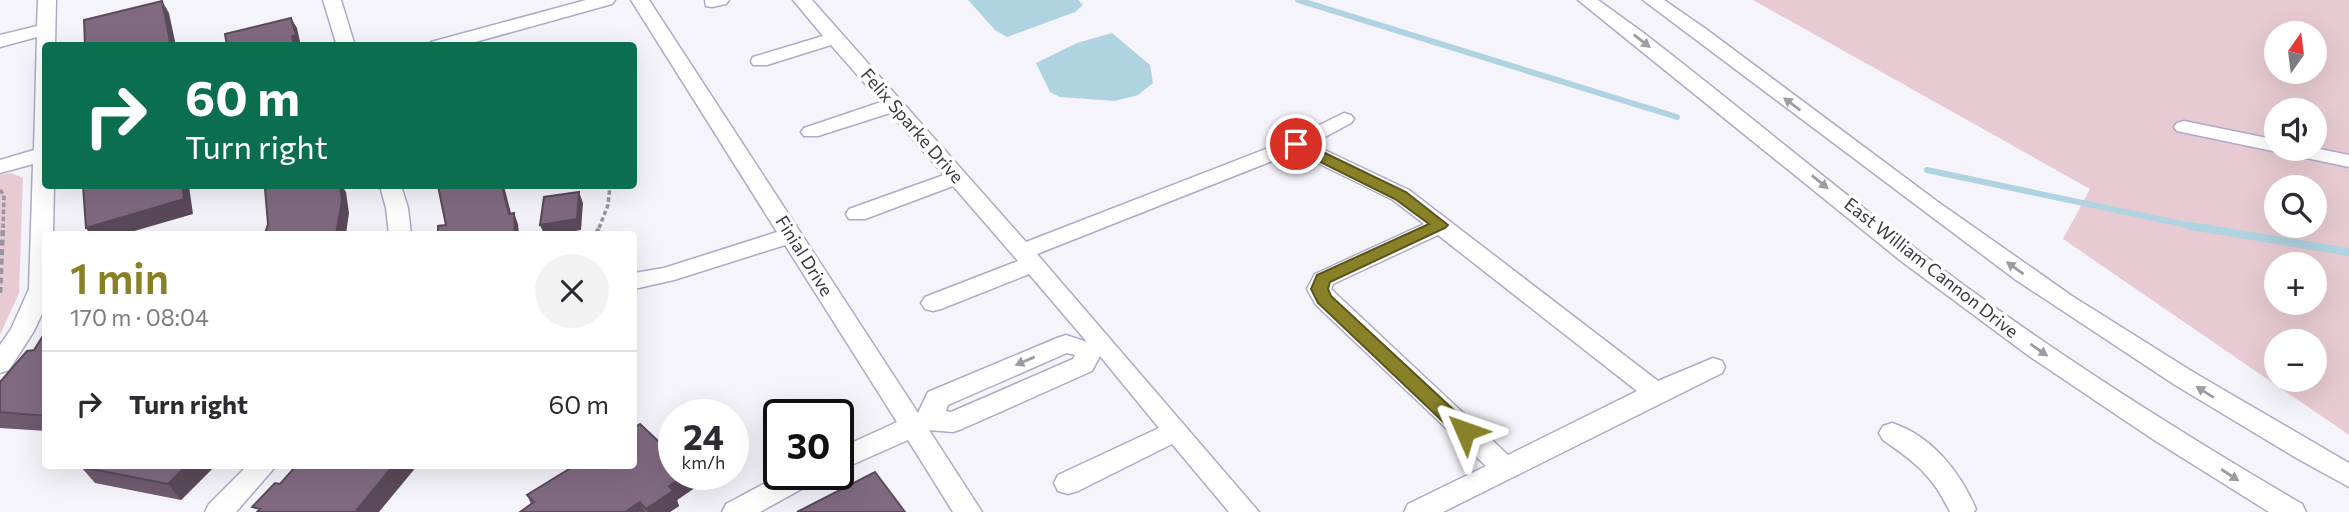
<!DOCTYPE html>
<html lang="en">
<head>
<meta charset="utf-8">
<style>
  :root { --surface:#fff; --page:#f2f2f3; --text:#2b2b33; --muted:#7c7c81; --line:#e1e1e2; --accent:#888128 }
  body { margin:0; font-family:Commissioner,sans-serif; background:var(--page); color:var(--text); height:100vh; display:flex; flex-direction:column; font-size:26px; white-space:nowrap }
  * { box-sizing:border-box; margin:0 }
  p { font-size:23px; color:var(--muted) }
  .icon { flex:none; width:38px; height:38px; fill:none; stroke:currentColor; stroke-width:2; stroke-linecap:round; stroke-linejoin:round }
  .map { position:relative; flex:1; overflow:hidden }
  .details { position:absolute; left:42px; top:231px; width:595px; height:238px; display:flex; flex-direction:column; background:var(--surface); border-radius:7px; box-shadow:0 7px 28px #0002 }
  .details>* { flex:none }
  .hud { position:absolute; left:42px; top:42px; width:595px; height:147px; border-radius:7px; box-shadow:0 7px 28px #0002; background:#0b6e4f; color:#fff; overflow:hidden }
  .needle { width:46px; rotate:14deg }
  .buttons { position:absolute; left:2264px; top:21px; display:grid; gap:14px }
  .buttons a { display:grid; place-items:center; width:63px; height:63px; border-radius:50%; background:var(--surface); box-shadow:0 7px 28px #0002; font-size:35px }
  .speed { position:absolute; left:658px; top:399px; display:flex; gap:14px; font-size:35px; font-weight:700; text-align:center }
  .speed>* { display:grid; place-content:center; width:91px; height:91px; border-radius:50%; background:var(--surface); box-shadow:0 7px 28px #0002; line-height:1 }
  .speed small { font-size:18px; font-weight:400 }
  .speed .limit { border:4px solid #111; border-radius:10px; background:#fff; color:#111 }
  .pin { position:absolute; display:grid; place-items:center; width:60px; height:60px; color:#fff; margin:-30px; border:4px solid #fff; border-radius:50%; box-shadow:0 2px 7px #0007 }
  .me { position:absolute; width:77px; margin:-38px; rotate:313deg; stroke-linejoin:round; filter:drop-shadow(0 0 5px #0008) }
  .turn { display:flex; align-items:center; gap:24px; height:147px; padding:0 28px; font-size:32px }
  .turn .icon { width:91px; height:91px; stroke-width:2.5 }
  .turn b { display:block; font-size:49px; line-height:60px }
  .round { display:grid; place-items:center; flex:none; width:74px; height:74px; border-radius:37px; background:var(--page) }
  .head { display:flex; align-items:center; justify-content:space-between; height:119px; padding:0 28px }
  h1 { font-size:42px; font-weight:600; line-height:52px; color:var(--accent) }
  ul { padding:0; list-style:none }
  li { display:flex; align-items:center; gap:21px; height:105px; padding:0 28px; border-top:2px solid var(--line) }
  li div { flex:1 }
  li b { display:block; font-size:26px }
  li em { font-style:normal }
  .map>svg:first-child { display:block }
</style>
</head>
<body>
<div class="map">
<svg width="2349" height="512" viewBox="0 0 2349 512">
  <rect width="100%" height="100%" fill="#f5f4fb"/>
  <g fill="#e8cbd2" fill-rule="evenodd">
    <path d="M1753 0H2349V435L2063 239 2090 189ZM2277 33H2315V72H2277ZM2277 110H2315V149H2277ZM2277 187H2315V226H2277ZM2277 264H2315V303H2277ZM2277 341H2315V380H2277Z"/>
    <path d="M11 173 23 178 19 293 0 335V175Z"/>
  </g>
  <g fill="#afd3e1">
    <path d="M968 0H1078L1083 5 1075 12 1007 37 995 30Z"/>
    <path d="M1112 33 1150 65 1153 83 1138 95 1115 101 1060 97 1050 92 1036 63 1077 43Z"/>
  </g>
  <g fill="none" stroke-linecap="round" stroke-linejoin="round">
    <g stroke="#afd3e1" stroke-width="6">
      <path d="M1298 0 1677 117"/>
      <path d="M1927 170 2201 228"/>
    </g>
    <path stroke="#afd3e1" stroke-width="8" d="M2191 226 2349 252"/>
    <defs>
      <g id="minor">
        <path d="M38 0H56L55 46H46V186H54L53 234H46V305L34 331 9 370 0 373V345L11 329 29 289 33 164 0 173V160L34 150 37 37 0 47V35L37 26Z"/>
        <path d="M323 0H341L355 46H337Z"/>
        <path d="M586 0H615L612 4 461 46H429L431 42Z"/>
        <path d="M631 0H649L918 413 928 392 1057 338 1066 335 1087 342 1029 274 941 309 933 311 925 309 921 303 925 297 1018 261 953 186 865 219H849L846 214 849 209 944 175 890 113 818 136H804L801 132 804 128 881 102 831 45 767 65H753L751 61 753 57 823 36 793 0H812L1026 242 1289 140 1344 113 1351 115 1354 119 1351 123 1312 144 1409 190 1658 381 1713 358 1722 361 1725 367 1722 373 1443 512H1404L1408 504 1486 466 1316 305 1307 289 1315 274 1424 224 1393 200 1295 152 1037 254 1259 512H1229L1172 444 1078 491 1068 494 1058 491 1054 483 1058 475 1159 428 1100 356 1092 371 962 429 953 432 929 430 982 512H953L908 440 838 471V449L897 422 785 245 674 280 634 289V273L664 268 777 232ZM1438 235 1637 391 1508 455 1331 289 1333 284ZM1067 353 1075 355 1073 359 951 412 946 411 948 405Z"/>
        <path d="M705 0H729L726 4 712 7 706 6Z"/>
        <path d="M1578 0H1598L1641 31C1750 115 1854 204 1965 286 2073 365 2186 436 2302 504L2306 512H2269L2154 440 2029 356 1901 261Z"/>
        <path d="M1643 0H1664L1706 29 1938 202 2072 296 2193 372 2349 463V487L2298 459 2175 385 2016 280Z"/>
        <path d="M2184 121 2277 140V149L2315 148 2349 155V167L2177 131 2174 127 2177 123Z"/>
        <path d="M380 186H401L408 208 411 234H389L386 208Z"/>
        <path d="M1892 423C1932 436 1960 472 1976 509L1974 512H1950C1933 476 1915 462 1883 440L1879 433 1883 426Z"/>
        <path d="M247 466H276L236 512H205L209 504Z"/>
        <path d="M782 474H819L816 481 760 512H722L726 504Z"/>
      </g>
    </defs>
    <use href="#minor" stroke="#aea9c8" stroke-width="3"/>
    <g stroke="#97959f" stroke-width="3.5" stroke-dasharray="4.5 2.5" stroke-linecap="butt">
      <path d="M0 190 4 195 3 228"/>
      <path d="M599 228 608 205 610 186"/>
    </g>
    <g stroke="#97959f" stroke-width="4.5" stroke-dasharray="6 3.5" stroke-linecap="butt">
      <path d="M596 234 600 226"/>
      <path d="M0 293 3 226"/>
    </g>
    <use href="#minor" fill="#fff" fill-rule="evenodd"/>
  </g>
  <g fill="#6f5b6e">
    <path d="M46 331V431L0 428V382L34 350Z"/>
    <path d="M83 466H215L181 500 95 483 81 467Z"/>
    <path d="M696 487 677 500 679 506 670 512H520L531 504 527 495Z"/>
  </g>
  <g fill="#5a4a5a">
    <path d="M162 1 169 13 176 46H171Z"/>
    <path d="M291 18 297 28 301 46H294Z"/>
    <path d="M182 186H189L193 214 124 234H90L86 228Z"/>
    <path d="M340 186H342L346 192 349 213 346 234H336Z"/>
    <path d="M502 186H504L514 225 509 214Z"/>
    <path d="M579 192 583 203 581 230 557 234H544L540 225Z"/>
    <path d="M514 213 518 224 519 234H513Z"/>
    <path d="M186 466H215L181 500 168 484Z"/>
    <path d="M393 466H417L379 512H355Z"/>
    <path d="M688 474H691L696 487 677 500 679 506 670 512H648L646 509 669 486Z"/>
    <path d="M640 502 644 512H625Z"/>
  </g>
  <g fill="#816a80" stroke="#5a4a5a" stroke-width="2">
    <path d="M162 1 171 46H85L84 20Z"/>
    <path d="M291 18 296 35 292 36 294 46H227L225 34Z"/>
    <path d="M83 186H182L184 199 86 228Z"/>
    <path d="M276 186H340L342 200 336 234H265L268 224 265 189Z"/>
    <path d="M438 186H502L509 214 514 213 515 234H438V226L446 225Z"/>
    <path d="M579 192 577 219 540 225 544 197Z"/>
    <path d="M46 331V416L0 412V382L27 351 34 350Z"/>
    <path d="M640 424 674 456V474H688L669 486 673 491 646 509 640 502 625 512H520L534 502 527 495 574 466H634V428Z"/>
    <path d="M83 466H186L168 484 81 467Z"/>
    <path d="M296 466H393L355 512H257L260 509 252 507 275 483 280 484Z"/>
    <path d="M875 472 905 512H797Z"/>
  </g>
  <defs><path id="oneway-solid" d="M-6-.8H1V-3.2L6.5 0L1 3.2V.8H-6Z" transform="scale(1.75)"/></defs>
  <g fill="#9c9ca2">
    <use href="#oneway-solid" transform="translate(1642 41) rotate(38)"/>
    <use href="#oneway-solid" transform="translate(1792 104) rotate(-143)"/>
    <use href="#oneway-solid" transform="translate(1820 182) rotate(39)"/>
    <use href="#oneway-solid" transform="translate(2015 268) rotate(-144)"/>
    <use href="#oneway-solid" transform="translate(2039 350) rotate(35)"/>
    <use href="#oneway-solid" transform="translate(1025 361) rotate(157)"/>
    <use href="#oneway-solid" transform="translate(2205 392) rotate(-148)"/>
    <use href="#oneway-solid" transform="translate(2230 475) rotate(33)"/>
  </g>
  <path fill="#888128" stroke="#58541a" stroke-width="2" d="M1296 139 1406 192 1448 225 1445 228 1330 282 1328 289 1331 296 1471 426 1474 431 1471 436H1458L1318 303 1311 289 1317 275 1429 224 1395 199 1290 147 1288 144Z"/>
  <g text-anchor="middle" stroke-width="7" stroke-linejoin="round" paint-order="stroke">
    <g font-size="18" fill="#3a3845" stroke="#fff">
      <text transform="translate(912 126) rotate(49)" y="6">Felix Sparke Drive</text>
      <text transform="translate(804 256) rotate(58)" y="6">Finial Drive</text>
      <text transform="translate(1931 268) rotate(38)" y="6">East William Cannon Drive</text>
    </g>
  </g>
</svg>
<div class="buttons">
<a><svg class="needle" viewBox="-14 -14 28 28"><path d="M0-13l5 13h-10z" fill="#e53935"/><path d="M0 13l5-13h-10z" fill="#7c7c81"/></svg></a>
<a><svg class="icon" aria-label="sound" viewBox="0 0 24 24"><path d="M4 9h4l5-4v14l-5-4H4zM17 9q2 3 0 6"/></svg></a>
<a><svg class="icon" aria-label="search" viewBox="0 0 24 24"><circle cx="10" cy="10" r="6"/><path d="M15 15l6 6"/></svg></a>
<a>+</a>
<a>−</a>
</div>
<div class="speed"><div>24<small>km/h</small></div><div class="limit">30</div></div>
<div class="pin" style="left:1296px;top:144px;background:#d93025"><svg class="icon" aria-label="arrive" viewBox="0 0 24 24"><path d="M6 21V4h12l-3 4 3 4H6"/></svg></div>
<svg class="me" style="left:1465px;top:431px" viewBox="-20 -20 40 40"><path d="M0-17L14 15 0 8-14 15z" fill="#888128" stroke="#fff" stroke-width="4"/></svg>
<div class="hud">
<div class="turn"><svg class="icon" aria-label="right" viewBox="0 0 24 24"><path d="M7 20v-9h11M14 6l5 5-5 5"/></svg><div><b>60 m</b>Turn right</div></div>
</div>
<section class="details">
<div class="head"><div><h1>1 min</h1><p>170 m · 08:04</p></div><a class="round"><svg class="icon" aria-label="close" viewBox="0 0 24 24"><path d="M6 6l12 12M18 6L6 18"/></svg></a></div>
<ul>
<li><svg class="icon" aria-label="right" viewBox="0 0 24 24"><path d="M7 20v-9h11M14 6l5 5-5 5"/></svg><div><b>Turn right</b></div><em>60 m</em></li>
</ul>
</section>
</div>
</body>
</html>
